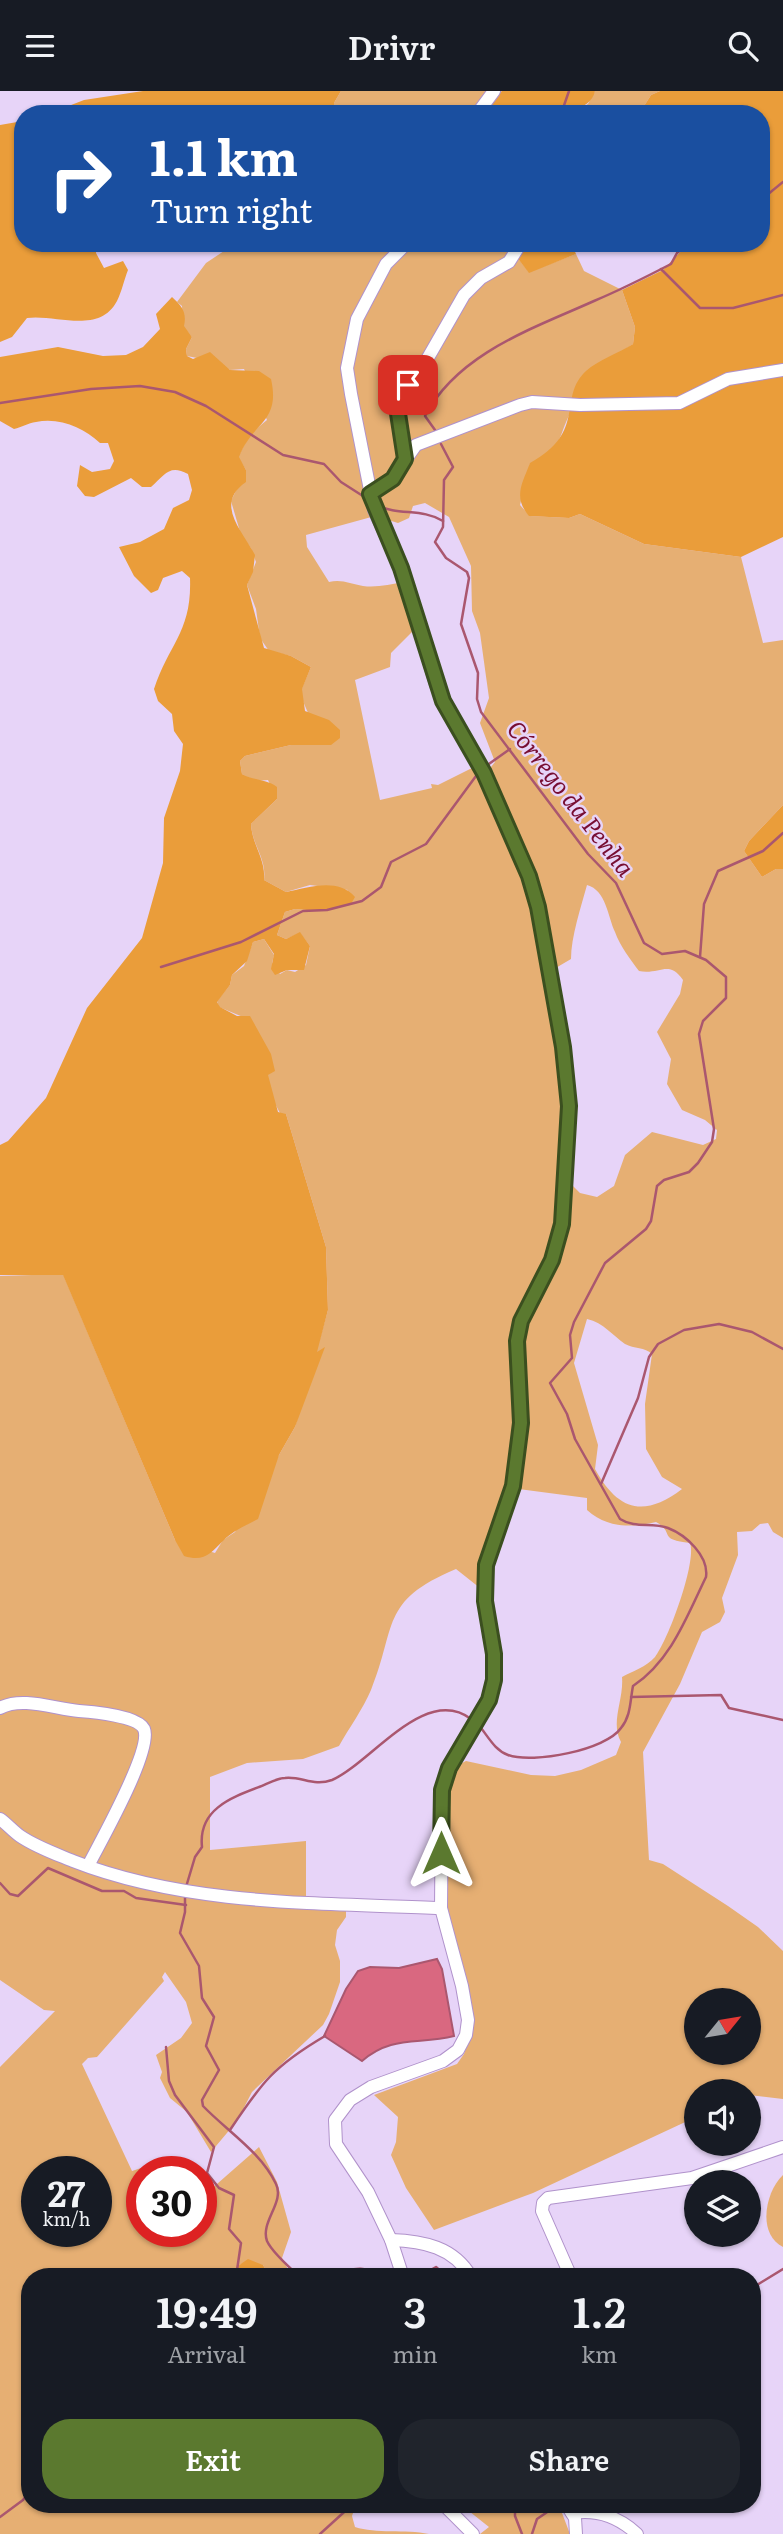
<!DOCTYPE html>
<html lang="en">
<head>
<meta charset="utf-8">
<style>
  :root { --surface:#171b24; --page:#20242c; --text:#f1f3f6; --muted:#9ea1a6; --accent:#5b792f }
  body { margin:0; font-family:Literata,serif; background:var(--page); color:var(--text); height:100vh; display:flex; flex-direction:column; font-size:26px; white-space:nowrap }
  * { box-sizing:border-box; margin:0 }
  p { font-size:23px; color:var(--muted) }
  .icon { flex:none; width:38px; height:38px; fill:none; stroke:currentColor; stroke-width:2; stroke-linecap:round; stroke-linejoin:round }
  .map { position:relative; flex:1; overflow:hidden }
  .panel { position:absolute; left:21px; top:2177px; width:740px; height:245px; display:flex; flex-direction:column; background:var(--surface); border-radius:28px; box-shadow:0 2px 5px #0004 }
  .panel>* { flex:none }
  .guide { position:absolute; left:14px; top:14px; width:756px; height:147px; border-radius:28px; box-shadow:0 2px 5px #0004; background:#1a4fa0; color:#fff; overflow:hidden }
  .needle { width:46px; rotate:60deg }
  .buttons { position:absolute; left:684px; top:1897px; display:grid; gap:14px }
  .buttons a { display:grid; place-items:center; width:77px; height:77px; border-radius:50%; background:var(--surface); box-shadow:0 2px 5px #0004; font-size:35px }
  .speed { position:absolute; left:21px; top:2065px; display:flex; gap:14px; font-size:35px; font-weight:700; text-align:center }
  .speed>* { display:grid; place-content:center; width:91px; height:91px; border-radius:50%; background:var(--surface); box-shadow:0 2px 5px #0004; line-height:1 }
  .speed small { font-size:18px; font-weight:400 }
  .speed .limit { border:10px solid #d22; background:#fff; color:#111 }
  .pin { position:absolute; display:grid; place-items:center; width:60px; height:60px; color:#fff; margin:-30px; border-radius:14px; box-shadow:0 4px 10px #0006 }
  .me { position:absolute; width:77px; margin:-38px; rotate:0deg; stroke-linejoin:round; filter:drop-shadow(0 0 5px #0008) }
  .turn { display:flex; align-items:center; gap:24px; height:147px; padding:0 21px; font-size:32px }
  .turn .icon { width:91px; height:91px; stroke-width:2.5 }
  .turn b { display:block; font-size:49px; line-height:60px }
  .eta { display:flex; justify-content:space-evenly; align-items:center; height:119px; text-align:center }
  .eta b { font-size:42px; font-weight:600; line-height:49px }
  .primary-button { display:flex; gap:14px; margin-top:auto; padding:14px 21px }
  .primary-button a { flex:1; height:80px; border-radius:28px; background:var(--accent); color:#fff; font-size:28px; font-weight:600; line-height:80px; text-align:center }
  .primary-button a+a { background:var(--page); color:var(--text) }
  header { display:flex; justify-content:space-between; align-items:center; height:91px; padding:0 21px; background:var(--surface); font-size:32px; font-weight:600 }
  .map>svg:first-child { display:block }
</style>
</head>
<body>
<header><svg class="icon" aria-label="menu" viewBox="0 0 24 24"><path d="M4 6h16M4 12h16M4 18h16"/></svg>Drivr<svg class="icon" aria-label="search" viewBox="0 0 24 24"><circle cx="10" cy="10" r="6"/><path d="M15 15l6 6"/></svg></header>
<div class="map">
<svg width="783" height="2443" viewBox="0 0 783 2443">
  <rect width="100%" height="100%" fill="#e7d4f8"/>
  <g fill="#e6af73" fill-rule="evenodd">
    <path d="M341 0H502L483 23H334V12Z"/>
    <path d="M595 0H660L651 4 639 23H570L588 13Z"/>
    <path d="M236 152H511L516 165 529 181 576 163 584 180 622 199 635 236 633 253C609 268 587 292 573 317 555 349 568 351 530 373L520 414 530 425 569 427 580 423 644 453 741 466 763 552 783 549V714L749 750 744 760 762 786 776 778H783V1447L773 1441 768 1432 760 1433 752 1440 737 1441 738 1464 722 1507 725 1521 720 1531 702 1541 680 1593 643 1661 649 1769 663 1773 728 1815 758 1836 783 1860V2008L749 2004V2000H696V2026L533 2102 434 2139 406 2097 391 2064 396 2051 398 2026 374 2004 457 1973 464 1963 472 1938 442 1801 445 1693 456 1675 466 1670 531 1684 555 1685 581 1679 616 1664 621 1651C610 1631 624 1609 622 1586 633 1580 646 1576 655 1566 668 1550 697 1471 690 1452 656 1448 676 1442 656 1431 631 1437 607 1437 587 1419V1407L511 1397 485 1501 456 1478C379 1510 397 1536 371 1599 363 1618 349 1637 339 1655L303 1668 247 1672 210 1686V1759L306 1750V1814L346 1818V1826L337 1839 335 1854 340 1870V1891L329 1923 323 1934 252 2001 237 2030 211 2061 187 2021 170 2007 160 1987 162 1981 156 1964 181 1947 192 1932 186 1911 165 1881 162 1886 164 1890 97 1966 88 1967 82 1973 132 2080 150 2074 152 2081H142V2140H201V2107L259 2056 277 2091 291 2141 282 2167 292 2186H270L263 2174 241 2173 222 2186H30V2413H356L352 2425 355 2436C376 2443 405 2438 429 2443H0V1976L55 1920 44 1919 0 1889V1185L63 1183 175 1449 215 1462 223 1449 235 1441 295 1336 328 1219 326 1156 286 1023 281 1024 271 1005 267 984 270 982 243 926 219 916 217 910 230 894 232 884 244 875 253 851 264 848 274 864 272 872 280 883 287 879 295 881 306 874 310 855 300 842 286 848 277 844 285 821 295 818 318 820 348 799 310 794 286 801 264 789C267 768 252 754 251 733L277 708 268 689 255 690 242 683 240 670 245 665 291 654H322L302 608V597L311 576 291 565 269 560 260 547 256 518 247 494 256 471 251 457 241 444 231 410 246 379 238 366 250 343 267 329 244 278 230 279 217 271 187 265 186 258 192 246 183 235 182 215 177 211 206 172ZM425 412 449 426 471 475 472 520 480 542 489 607 480 632 495 671 487 681 476 675 438 694 431 693 432 697 380 709 355 589 390 576 391 562 416 537 404 491C390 493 377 497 363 495 351 493 342 488 329 491L307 456 306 444 375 425 398 432 409 427 413 415ZM587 794C606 799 608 826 615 841 620 855 630 868 639 880 660 884 669 868 683 889L680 903 657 941 671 968 667 993 682 1019 705 1029 717 1039 716 1048 703 1054 652 1041 625 1064 614 1095 597 1106 580 1102 573 1095 554 878 571 868C571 846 581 816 587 794ZM587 1228C604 1232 612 1244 625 1253 634 1258 645 1256 652 1263L645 1313 646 1358 662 1386 682 1398C644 1427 618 1420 595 1378L598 1354 574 1272ZM696 1909H749V1962H696ZM37 2081H96V2140H37Z"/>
    <path d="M783 2084V2156C757 2143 765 2101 783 2084Z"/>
    <path d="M460 2413H553L562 2422 570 2443H480L489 2436Z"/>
  </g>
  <g fill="#ea9d3a">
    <path d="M143 0H341L334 12V23H48L84 9Z"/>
    <path d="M502 0H595C588 33 510 23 483 23Z"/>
    <path d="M660 0H783V446L741 466 644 453 580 423 569 427 529 425C513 406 522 393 530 372 588 340 557 307 586 280 598 269 619 262 633 253L635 236 622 199 663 179 689 152H761V23H639L651 4Z"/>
    <path d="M23 30V152H96V162L104 177 123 170 128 179C124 189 122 200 117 210 99 244 56 223 27 227L12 246 0 251V34Z"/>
    <path d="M511 152H571L576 163 529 182 516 165Z"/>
    <path d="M172 206C182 215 187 221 184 235L192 246 186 258 187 265 193 268 210 261 230 279 259 280 271 288C281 332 252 331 239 366L246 379V391C214 413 242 439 255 464L253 481 247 494 264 557 291 565 311 576 302 598 305 620 329 629 340 639V647L331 654H291L245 665 240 670 242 683C255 690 266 688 277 696V708L251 733C252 754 266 768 264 789L286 801C308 797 337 786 355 806L351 813 318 820 295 818 285 821 277 844 286 848 300 841 310 855 304 879H287L275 884 271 878 274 863 264 848 253 851 247 870 232 884 230 894 217 911 220 916 237 925H250L271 963 275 980 268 984 278 1021 286 1023 326 1156 328 1219 317 1261 325 1256 295 1336 279 1364 258 1428C247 1434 232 1440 223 1450 210 1463 204 1471 184 1465L175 1449 63 1184H0V1054L8 1050 46 1007 87 917 142 847 163 772 164 727 180 680 183 653 174 640 172 623 158 610 154 598C169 552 192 541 190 487L182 480 163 487 158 499 151 502 134 485 119 456 140 451 164 438 173 417 189 409 192 399 188 383C169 373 165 384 151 396H142L131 387 94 406 85 405 77 395 80 374 92 381 110 378 114 370 108 352H100C84 337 60 326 36 331 28 332 22 336 14 338L0 330V266L58 256 103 265 126 264 143 256 160 238 156 223Z"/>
    <path d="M783 714V778H776L762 786 744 760 749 750Z"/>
    <path d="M248 2168 263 2174 270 2186H222Z"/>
  </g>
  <path fill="#d96880" stroke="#aa576f" stroke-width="2" d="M437 1868 442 1878 454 1945C418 1954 392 1944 362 1970L324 1945 346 1898 358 1880 370 1876 399 1877Z"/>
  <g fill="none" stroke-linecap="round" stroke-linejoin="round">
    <g stroke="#aa576f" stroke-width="2.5">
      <path d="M561 23 569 0"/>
      <path d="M761 109 783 91"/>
      <path d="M661 178 700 217H733L783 204"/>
      <path d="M0 312 91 298 140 295 175 301 206 315 283 364 324 373 341 391 366 407"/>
      <path d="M435 339 425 325C458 262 534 237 594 210 620 199 646 186 671 173L677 162 689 152"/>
      <path d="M441 353 453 376 444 389 443 436 435 451 446 467 467 481 469 487 461 533 478 582 477 608 481 621 588 763 616 792 644 852 662 863 685 860 706 869 726 886V907L703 930 699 943 714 1038 712 1051 698 1072 689 1081 664 1089 657 1095 651 1130 646 1138 605 1172 574 1231 570 1244 572 1267 550 1292 567 1323 575 1348 620 1428C636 1438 651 1431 668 1437 686 1444 709 1465 706 1486 687 1525 671 1570 633 1595 630 1610 631 1625 621 1637 606 1659 533 1673 508 1664 495 1659 489 1647 481 1637"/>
      <path d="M377 414C398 425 422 417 443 430"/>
      <path d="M486 675 510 658"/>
      <path d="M700 866 704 813 718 780 763 760 783 742"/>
      <path d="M161 876 241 851 303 820 327 819 362 810 381 796 391 771 426 753 476 685"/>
      <path d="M601 1393 638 1307 649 1266 658 1253 684 1239 719 1233 752 1241 783 1258"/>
      <path d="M631 1606 721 1604 729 1617 783 1629"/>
      <path d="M0 1792 10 1803 18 1805 48 1777 102 1800H124L136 1807 186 1814"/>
      <path d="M186 1796 195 1766 202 1756C198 1719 230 1707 259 1696 267 1693 277 1687 285 1687 302 1685 313 1696 332 1689 371 1672 425 1593 471 1628"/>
      <path d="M185 1803V1821L180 1842 199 1875 202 1907 214 1926 206 1955 219 1979 202 2009 203 2015C227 2040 261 2061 276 2093 285 2111 260 2131 267 2150 272 2161 291 2178 300 2186"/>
      <path d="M166 1956 169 1990 175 2004 214 2056 207 2082 219 2097 234 2104 229 2138 241 2152 236 2186"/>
      <path d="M230 2039C262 1991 274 1975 325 1945"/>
      <path d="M339 2186C352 2174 369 2176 383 2186"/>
      <path d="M418 2186 436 2176 447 2186"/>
      <path d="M752 2197 783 2178"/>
      <path d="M515 2413V2425L522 2443"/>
      <path d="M0 2426 23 2409 30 2400"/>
      <path d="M320 2443 353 2413"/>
      <path d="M532 2443 537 2428 559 2413"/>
    </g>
    <defs>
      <g id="minor">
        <path d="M477 23 494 0"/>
        <path d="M405 368 397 316 402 301 425 272 464 204 481 187 509 171 521 152"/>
        <path d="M370 403 392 388 416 354 520 314 532 311 580 314 679 312 728 288 783 279"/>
        <path d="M0 1617C22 1605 55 1618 79 1620 93 1621 138 1625 144 1638 153 1659 99 1753 88 1775"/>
        <path d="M0 1728C7 1733 13 1740 20 1745 36 1756 56 1763 73 1770 188 1815 320 1812 441 1817"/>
        <path d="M391 2149C423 2150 454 2156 471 2186"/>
        <path d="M403 2186 391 2149 368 2101 336 2053 335 2029 350 2009 371 1996 443 1970 458 1959 466 1944 468 1929 462 1895 441 1817 442 1698 449 1677 489 1609 494 1589V1563L485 1510 486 1474 513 1395 521 1332 517 1250 521 1230 552 1169 562 1133 569 1015 563 956 539 816 529 785 484 682 436 594 401 477 374 419 351 303 347 277 357 228 386 173 407 152"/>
        <path d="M571 2186 542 2120 543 2112 548 2107 692 2087 783 2056"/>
        <path d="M443 2413 473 2443"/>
        <path d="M566 2413 575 2427 576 2443"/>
        <path d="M572 2422C596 2418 619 2426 637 2443"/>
      </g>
    </defs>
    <use href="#minor" stroke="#b092cb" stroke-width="14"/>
    <use href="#minor" stroke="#fff" stroke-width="12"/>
  </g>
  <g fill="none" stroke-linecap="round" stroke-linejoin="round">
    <defs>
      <path id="route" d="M408 294 397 316 405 368 393 388 370 403 401 477 443 610 484 682 529 785 538 816 563 956 569 1015 562 1133 552 1169 521 1230 517 1250 521 1332 513 1395 486 1474 485 1510 494 1563V1589L489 1609 449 1677 442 1699 441 1762"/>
    </defs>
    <use href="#route" stroke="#3b4f1f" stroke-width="18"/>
    <use href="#route" stroke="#5b792f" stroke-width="12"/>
  </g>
  <g text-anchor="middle" stroke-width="5" stroke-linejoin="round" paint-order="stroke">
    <g font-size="24" font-style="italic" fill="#770d32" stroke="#e7d4f8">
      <text transform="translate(570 708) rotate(52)" y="8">Córrego da Penha</text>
    </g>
  </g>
</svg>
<div class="buttons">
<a><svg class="needle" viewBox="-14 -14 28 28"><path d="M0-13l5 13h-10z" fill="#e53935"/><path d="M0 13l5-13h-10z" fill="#9ea1a6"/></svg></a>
<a><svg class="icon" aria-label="sound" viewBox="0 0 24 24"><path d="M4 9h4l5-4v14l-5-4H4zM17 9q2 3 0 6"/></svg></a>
<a><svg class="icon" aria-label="layers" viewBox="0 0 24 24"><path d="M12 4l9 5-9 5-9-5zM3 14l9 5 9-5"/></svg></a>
</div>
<div class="speed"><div>27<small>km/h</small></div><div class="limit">30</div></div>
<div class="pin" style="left:408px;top:294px;background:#d93025"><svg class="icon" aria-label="arrive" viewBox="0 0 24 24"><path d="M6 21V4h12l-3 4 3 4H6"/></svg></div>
<svg class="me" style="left:441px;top:1762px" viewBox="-20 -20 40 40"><path d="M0-17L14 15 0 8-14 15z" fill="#5b792f" stroke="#fff" stroke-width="4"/></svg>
<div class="guide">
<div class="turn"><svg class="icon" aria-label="right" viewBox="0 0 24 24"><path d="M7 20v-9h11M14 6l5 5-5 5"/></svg><div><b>1.1 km</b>Turn right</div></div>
</div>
<section class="panel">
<div class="eta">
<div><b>19:49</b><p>Arrival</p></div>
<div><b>3</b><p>min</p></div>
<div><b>1.2</b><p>km</p></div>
</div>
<div class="primary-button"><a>Exit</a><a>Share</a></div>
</section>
</div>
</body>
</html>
